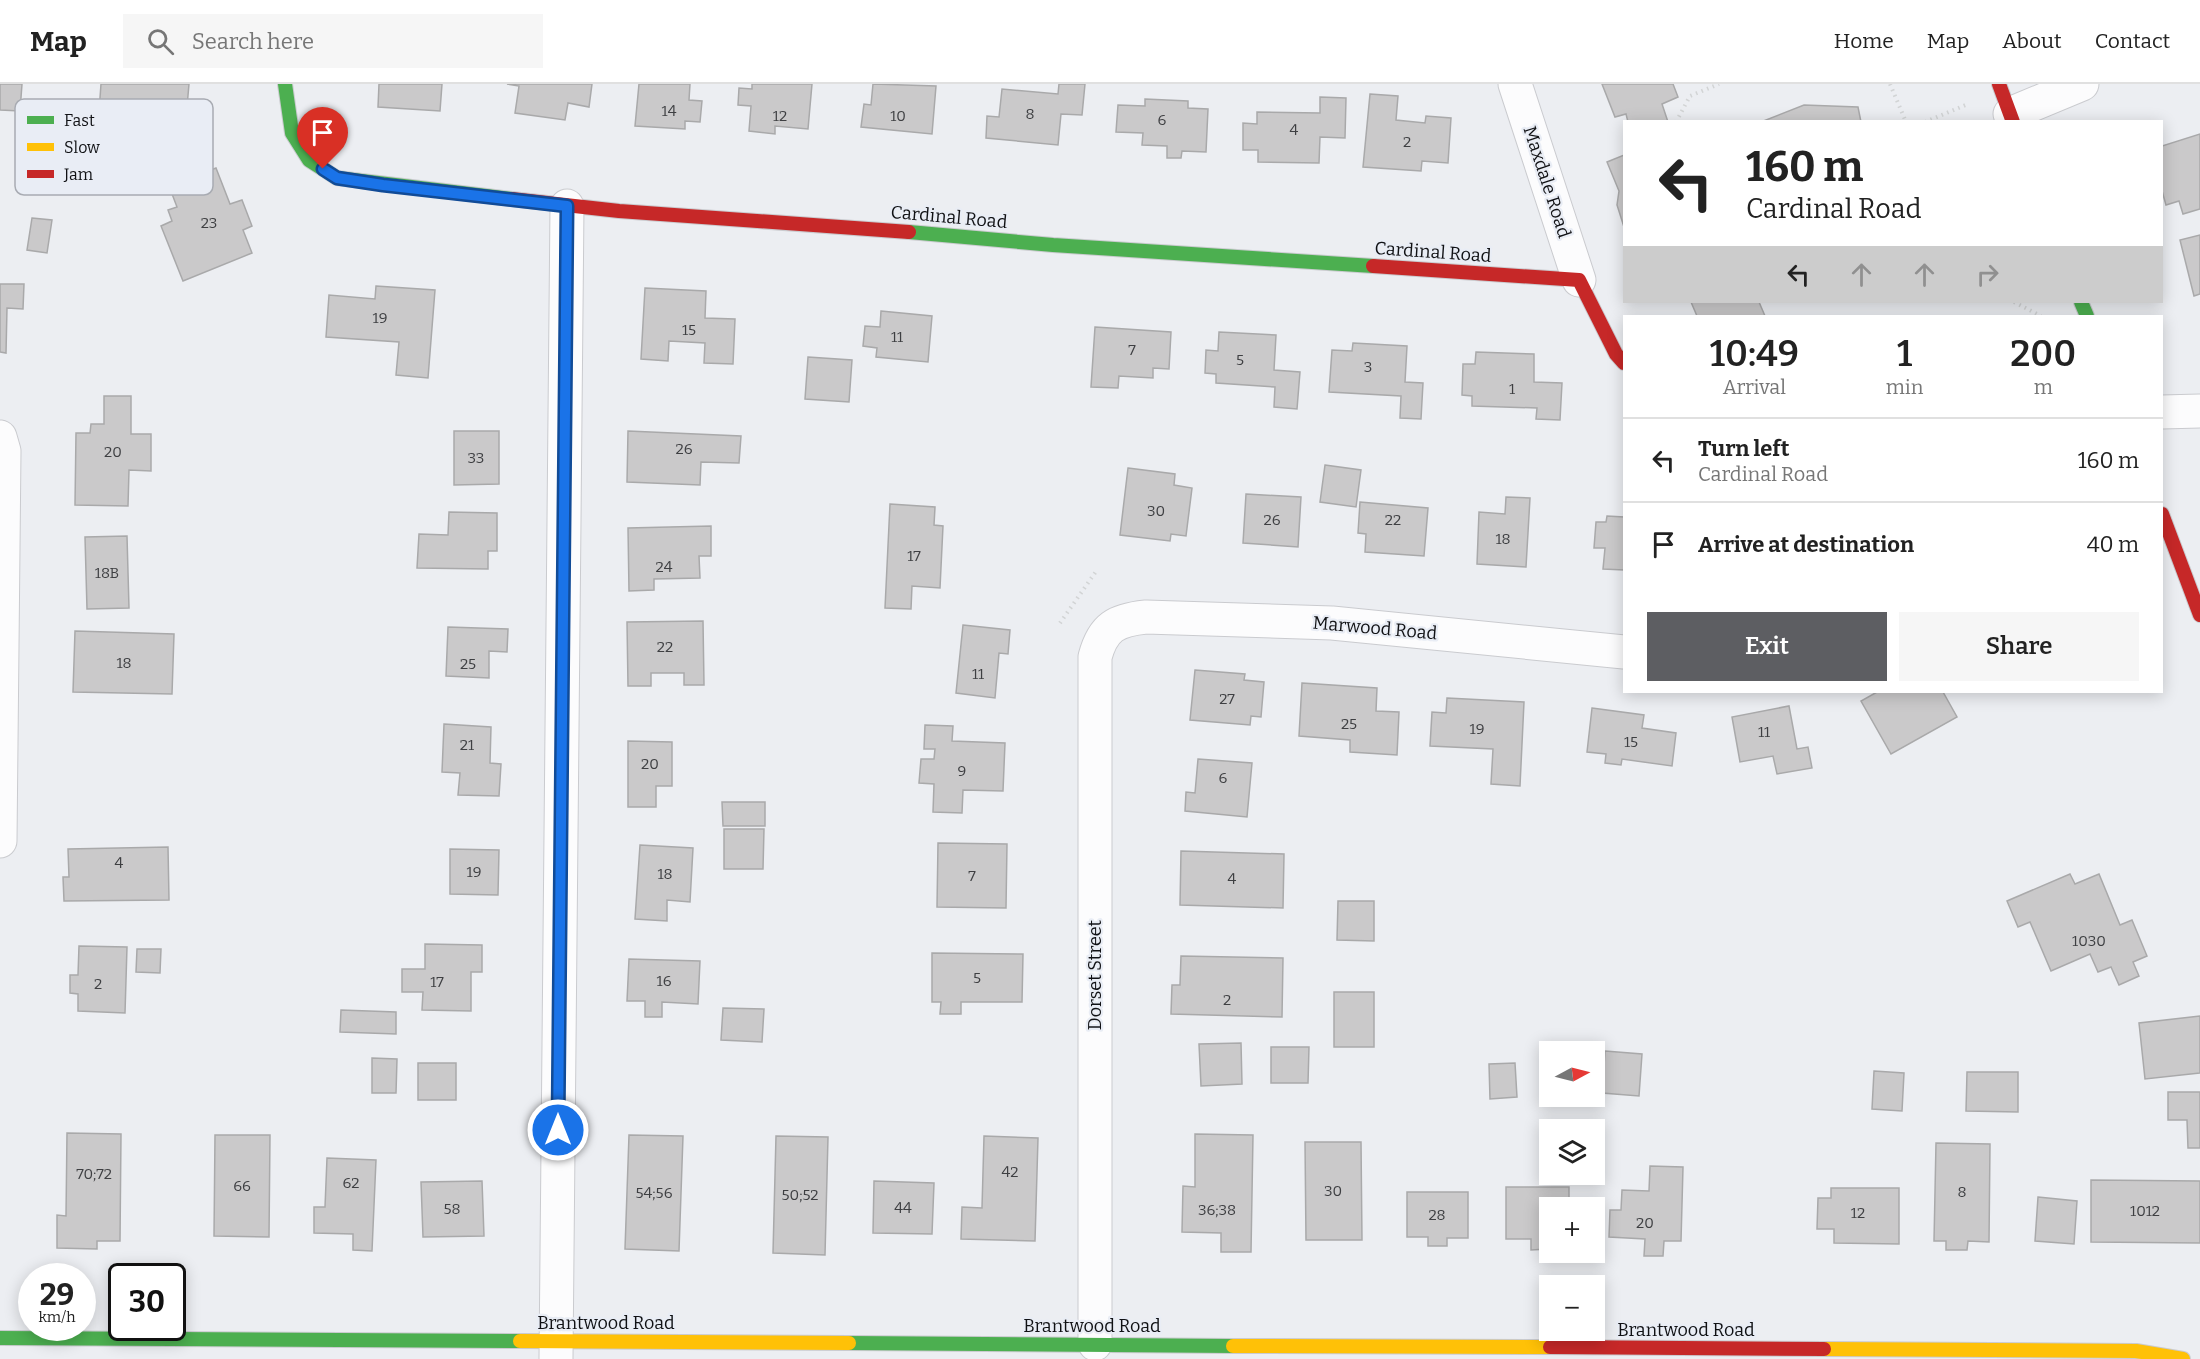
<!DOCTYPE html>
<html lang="en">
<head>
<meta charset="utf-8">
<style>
  :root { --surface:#fff; --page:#f6f6f6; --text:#222; --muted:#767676; --line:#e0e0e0; --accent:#5d5e62 }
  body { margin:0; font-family:Bitter,serif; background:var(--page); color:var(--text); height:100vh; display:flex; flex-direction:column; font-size:22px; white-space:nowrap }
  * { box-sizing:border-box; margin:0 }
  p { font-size:20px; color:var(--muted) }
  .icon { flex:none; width:33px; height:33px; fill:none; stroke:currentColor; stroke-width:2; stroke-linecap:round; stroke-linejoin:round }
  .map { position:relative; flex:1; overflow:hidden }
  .sheet { position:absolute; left:1623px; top:231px; width:540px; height:378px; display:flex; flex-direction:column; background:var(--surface); border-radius:0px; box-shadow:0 3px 15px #0003 }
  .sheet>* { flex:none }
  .guide { position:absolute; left:1623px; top:36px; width:540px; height:183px; border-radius:0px; box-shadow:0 3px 15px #0003; background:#fff; color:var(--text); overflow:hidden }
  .needle { width:39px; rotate:83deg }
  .tools { position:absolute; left:1539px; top:957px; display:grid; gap:12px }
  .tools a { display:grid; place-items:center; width:66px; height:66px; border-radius:0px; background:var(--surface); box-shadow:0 3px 15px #0003; font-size:30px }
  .speed { position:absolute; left:18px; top:1179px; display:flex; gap:12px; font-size:30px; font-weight:700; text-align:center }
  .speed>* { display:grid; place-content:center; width:78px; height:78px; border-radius:50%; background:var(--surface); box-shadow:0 3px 15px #0003; line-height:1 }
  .speed small { font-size:15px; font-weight:400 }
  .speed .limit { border:3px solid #111; border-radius:9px; background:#fff; color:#111 }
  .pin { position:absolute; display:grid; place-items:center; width:51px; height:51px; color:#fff; margin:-62px -26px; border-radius:50% 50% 50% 0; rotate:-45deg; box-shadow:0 0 6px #0007 }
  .pin .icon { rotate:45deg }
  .me { position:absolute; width:66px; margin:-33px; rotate:0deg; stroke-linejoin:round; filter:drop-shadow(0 0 4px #0008) }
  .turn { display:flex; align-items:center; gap:21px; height:126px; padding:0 24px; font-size:27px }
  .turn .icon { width:78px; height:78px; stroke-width:2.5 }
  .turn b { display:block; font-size:42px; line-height:51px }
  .lanes { display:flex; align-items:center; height:57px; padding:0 24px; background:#0003; justify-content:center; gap:30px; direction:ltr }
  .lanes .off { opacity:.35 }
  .eta { display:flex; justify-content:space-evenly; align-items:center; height:102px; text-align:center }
  .eta b { font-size:36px; font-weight:600; line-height:42px }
  .action { display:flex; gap:12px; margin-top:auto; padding:12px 24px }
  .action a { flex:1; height:69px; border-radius:0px; background:var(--accent); color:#fff; font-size:24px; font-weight:600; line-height:69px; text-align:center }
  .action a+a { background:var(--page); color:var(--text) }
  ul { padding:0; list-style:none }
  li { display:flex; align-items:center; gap:18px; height:84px; padding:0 24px; border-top:2px solid var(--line) }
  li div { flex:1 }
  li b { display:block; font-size:22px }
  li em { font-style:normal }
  header { display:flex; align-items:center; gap:36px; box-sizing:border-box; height:84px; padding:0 30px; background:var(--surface); border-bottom:2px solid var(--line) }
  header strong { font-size:28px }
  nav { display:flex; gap:33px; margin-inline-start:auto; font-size:21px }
  .search { width:420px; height:54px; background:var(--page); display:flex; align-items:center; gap:15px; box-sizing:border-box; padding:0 21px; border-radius:0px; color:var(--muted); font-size:22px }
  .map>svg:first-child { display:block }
</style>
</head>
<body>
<header>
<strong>Map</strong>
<div class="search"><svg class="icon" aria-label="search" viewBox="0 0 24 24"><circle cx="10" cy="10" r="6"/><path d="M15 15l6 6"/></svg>Search here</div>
<nav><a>Home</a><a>Map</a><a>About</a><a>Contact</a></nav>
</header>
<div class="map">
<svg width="2200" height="1275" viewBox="0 0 2200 1275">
  <rect width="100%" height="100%" fill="#eceef2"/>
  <g fill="#cac9ca" stroke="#a9a9aa" stroke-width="1.5">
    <path d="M0 0H22L20 27 0 26Z"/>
    <path d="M101 0H189L186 34 99 28Z"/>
    <path d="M379 0H442L440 27 378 23Z"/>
    <path d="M507 0H592L589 23 568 19 565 36 515 29 519 2Z"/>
    <path d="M639 0H690L689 16 702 17 700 38 685 37V45L635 42Z"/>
    <path d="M752 0H812L808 45 775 42V50L749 47 751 22 738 21 739 4 752 5Z"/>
    <path d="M873 0 936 2 932 50 861 43 864 20 871 21Z"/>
    <path d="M1059 0H1085L1082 31 1061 30 1058 61 986 54 987 32 999 33 1002 5 1058 10Z"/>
    <path d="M1602 0H1673L1678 13 1662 20 1668 38H1628L1626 30 1615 33Z"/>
    <path d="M1370 10 1398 12 1396 36 1425 39 1426 32 1451 34 1448 79 1422 77 1421 87 1363 83Z"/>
    <path d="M1320 13 1346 14 1345 54 1320 53 1319 79 1258 78V66H1243V39L1257 40V28L1320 29Z"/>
    <path d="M1145 15 1188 17V24L1208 25 1206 68 1182 67 1181 74H1167V62L1142 61 1143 49 1116 48 1118 21 1145 22Z"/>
    <path d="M1804 21 1858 23 1861 38H1761Z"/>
    <path d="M2200 50V125L2183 130 2179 117 2166 121 2162 107V62Z"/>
    <path d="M1624 71V143L1617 121 1619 107 1607 78Z"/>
    <path d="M216 84 230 120 242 116 252 142 243 146 252 169 183 197 161 142 172 137 168 126 177 123 169 102Z"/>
    <path d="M32 134 52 136 47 169 27 166Z"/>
    <path d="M2200 151V210L2194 212 2180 156Z"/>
    <path d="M0 200H24L23 225 7 224 6 269 0 268Z"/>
    <path d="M376 202 435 206 428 294 396 291 399 258 326 253 329 211 375 215Z"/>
    <path d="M645 204 706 207 705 234 735 235 733 280 704 279 705 259 669 257 668 277 641 275Z"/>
    <path d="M1691 218H1759L1765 232H1697Z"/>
    <path d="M881 227 932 232 928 278 876 273 877 264 863 262 865 242 880 243Z"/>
    <path d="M1095 243 1171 248 1169 285 1153 284V294L1119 292 1118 304 1091 303Z"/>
    <path d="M1219 248 1276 251 1274 286 1300 288 1297 325 1274 323 1275 303 1216 299V290L1205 289 1206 266 1218 267Z"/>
    <path d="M1353 259 1407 262 1405 298 1423 299 1421 335 1400 334 1401 312 1329 308 1332 266 1352 267Z"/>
    <path d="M1476 268 1534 270V298L1562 299 1560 336 1536 335 1537 324 1472 322V312L1462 311 1463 280H1475Z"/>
    <path d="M808 273 852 276 849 318 805 315Z"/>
    <path d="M104 312H131V350H151V387L129 386 128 422 75 421 76 349H90L91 340H104Z"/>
    <path d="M454 347H499V400L454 401Z"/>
    <path d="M628 347 741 352 739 379 701 378 700 401 627 398Z"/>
    <path d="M1325 381 1361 386 1356 423 1320 418Z"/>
    <path d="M1128 384 1175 390 1174 401 1192 404 1186 452 1171 450 1170 457 1120 451Z"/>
    <path d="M1246 410 1301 413 1298 463 1243 459Z"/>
    <path d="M1506 413 1530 414 1526 483 1477 480 1479 428 1505 430Z"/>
    <path d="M1360 418 1428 424 1424 472 1365 468 1366 450 1358 449Z"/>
    <path d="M890 420 935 423 934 441 943 442 940 504 912 502 911 525 885 524Z"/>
    <path d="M449 428 497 429V467H488V485L417 484 419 450 448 451Z"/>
    <path d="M1607 432 1624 433V486L1603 485 1605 464H1594L1596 438H1606Z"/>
    <path d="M711 442V472H699L700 494 654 495V506L629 507 628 444Z"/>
    <path d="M127 452 129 524 87 525 85 453Z"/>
    <path d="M703 537 704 601H684V589H651V602H628L627 538Z"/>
    <path d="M963 541 1010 546 1008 570 999 569 995 614 956 609Z"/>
    <path d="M448 543 508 545 507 568 489 567V594L446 592Z"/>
    <path d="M75 547 174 550 172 610 73 608Z"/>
    <path d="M1195 586 1245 590 1244 596 1264 598 1261 633 1251 632 1250 641 1190 636Z"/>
    <path d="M1302 599 1377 604 1376 627 1399 628 1397 671 1350 668V656L1299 652Z"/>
    <path d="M1877 608H1943L1957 633 1891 670 1861 617Z"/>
    <path d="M1447 614 1524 618 1520 702 1491 700 1493 665 1430 662 1432 628 1446 629Z"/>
    <path d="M1789 622 1797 665 1808 663 1812 684 1777 690 1773 672 1740 678 1732 633Z"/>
    <path d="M1592 624 1644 631 1642 644 1676 649 1672 682 1622 675 1621 681 1605 679 1606 670 1587 668Z"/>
    <path d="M444 640 491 643 490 679 501 680 499 712 458 711 460 689 442 688Z"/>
    <path d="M925 641 953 642 952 657 1005 659 1003 707 963 706 962 729 933 728 934 700 919 699 921 675H934L935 665H924Z"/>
    <path d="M628 657 672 658V702H656V723H628Z"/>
    <path d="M1198 675 1252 679 1247 733 1185 727 1186 708 1195 709Z"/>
    <path d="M722 718H765V742H723Z"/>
    <path d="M724 745H764L763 785H724Z"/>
    <path d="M938 759 1007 760 1006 824 937 823Z"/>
    <path d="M640 761 693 764 690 818 667 816V837L635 835Z"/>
    <path d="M168 763 169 816 64 817 63 793H69L68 765Z"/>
    <path d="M450 765 499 766 498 811 450 810Z"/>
    <path d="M1181 767 1284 770 1283 824 1180 821Z"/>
    <path d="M2070 790 2075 800 2099 790 2120 841 2132 836 2147 872 2133 878 2139 892 2119 901 2111 883 2098 888 2090 870 2051 887 2030 838 2018 843 2007 817Z"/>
    <path d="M1338 817H1374V857L1337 856Z"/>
    <path d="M425 860 482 861V888H471V927L422 926 423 908H402V885H425Z"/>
    <path d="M79 862 127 863 125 929 78 927V910L70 909V891H78Z"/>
    <path d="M137 865H161L160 889 136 888Z"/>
    <path d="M932 869 1023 870 1022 918H961V930H940L941 918H932Z"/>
    <path d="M1181 872 1283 874 1282 933 1171 930 1172 901H1180Z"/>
    <path d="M629 875 700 877 698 920 662 918V933H645V917H627Z"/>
    <rect x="1334" y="908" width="40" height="55"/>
    <path d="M723 924 764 925 762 958 721 956Z"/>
    <path d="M341 926 396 928V950L340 948Z"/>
    <path d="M2200 932V989L2145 995 2139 939Z"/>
    <path d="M1241 959 1242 1000 1201 1002 1199 960Z"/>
    <path d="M1271 963H1309L1308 999H1271Z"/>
    <path d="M1605 967 1642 970 1639 1012 1602 1009Z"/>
    <path d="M372 974 397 975 396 1009H372Z"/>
    <rect x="418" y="979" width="38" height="37"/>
    <path d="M1515 979 1517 1013 1490 1015 1489 980Z"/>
    <path d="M1874 987 1904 989 1902 1027 1872 1025Z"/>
    <path d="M1967 988H2018V1028L1966 1027Z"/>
    <path d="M2168 1008H2200V1064H2188L2187 1036H2168Z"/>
    <path d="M67 1049 121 1050 120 1157H97V1165L57 1164V1131L66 1132Z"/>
    <path d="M1195 1050 1253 1051 1251 1168H1221V1149L1182 1148 1183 1102 1195 1103Z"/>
    <path d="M215 1051H270L269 1153 214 1152Z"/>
    <path d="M629 1051 683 1052 679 1167 625 1165Z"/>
    <path d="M776 1052 828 1053 825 1171 773 1169Z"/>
    <path d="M984 1052 1038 1054 1035 1157 961 1155 962 1123 982 1124Z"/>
    <path d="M1305 1058H1361L1362 1156H1306Z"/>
    <path d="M1936 1059 1990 1060 1989 1158 1968 1157 1967 1166H1946V1157H1934Z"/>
    <path d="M327 1074 376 1076 372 1167 353 1166V1150L314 1149V1123H325Z"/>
    <path d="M1650 1082 1683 1083 1681 1157H1664L1663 1172H1644L1645 1155 1609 1153 1610 1126H1621L1622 1106 1649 1107Z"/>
    <path d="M2091 1096 2200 1097V1159L2091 1158Z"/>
    <path d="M482 1097 484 1152 423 1153 421 1098Z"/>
    <path d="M874 1097 934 1099 932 1150 873 1149Z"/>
    <path d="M1506 1103H1569V1124H1550L1548 1165 1531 1166V1155H1506Z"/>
    <path d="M1831 1104H1899V1160L1834 1159V1145H1817L1818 1114H1831Z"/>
    <path d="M1407 1108H1468V1154H1447V1162H1428V1153H1407Z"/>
    <path d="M2038 1113 2077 1117 2074 1160 2035 1157Z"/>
  </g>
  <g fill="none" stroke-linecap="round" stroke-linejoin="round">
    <defs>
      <g id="street">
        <path d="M1515 0 1579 196"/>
        <path d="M2010 30 2082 0"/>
        <path d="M2162 328 2200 327"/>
        <path d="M0 353 4 367 0 757"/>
        <path d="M1095 1260V573C1103 543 1116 536 1146 533L1332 539 1624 568"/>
        <path d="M556 1275 567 122"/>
      </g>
      <g id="fast">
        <path d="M285 0 292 49 309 76 337 94 512 115"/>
        <path d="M909 148 1053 161 1373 182"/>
        <path d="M2081 218 2087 232"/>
        <path d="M0 1254 520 1257"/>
        <path d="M849 1259 1233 1262"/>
      </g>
      <g id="slow">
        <path d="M520 1257 849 1259"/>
        <path d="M1233 1262 1550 1263"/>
        <path d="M1824 1265 2136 1267 2183 1275"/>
      </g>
      <g id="jam">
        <path d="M1999 0 2013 38"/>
        <path d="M512 115 619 127 909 148"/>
        <path d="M1373 182 1579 196 1616 270 1624 279"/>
        <path d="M2162 430 2200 531"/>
        <path d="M1550 1263 1824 1265"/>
      </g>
    </defs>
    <use href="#street" stroke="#cacbcf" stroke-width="35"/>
    <use href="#fast" stroke="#cacbcf" stroke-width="16"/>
    <use href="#slow" stroke="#cacbcf" stroke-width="16"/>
    <use href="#jam" stroke="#cacbcf" stroke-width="16"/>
    <g stroke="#d2d4d5" stroke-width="4" stroke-dasharray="1.5 4.5" stroke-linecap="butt">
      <path d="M1890 0 1906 38"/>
      <path d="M1676 38 1690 12 1719 0"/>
      <path d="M1925 38 1968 20"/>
      <path d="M2014 218 2041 232"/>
      <path d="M1060 539 1097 486"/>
    </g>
    <use href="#street" stroke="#fcfcfd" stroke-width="33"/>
    <use href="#fast" stroke="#4caf50" stroke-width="14"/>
    <use href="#slow" stroke="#ffc107" stroke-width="14"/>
    <use href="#jam" stroke="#c62828" stroke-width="14"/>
  </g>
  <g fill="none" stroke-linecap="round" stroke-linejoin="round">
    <defs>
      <path id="route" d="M323 85 337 94 383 101 567 122 558 1046"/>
    </defs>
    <use href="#route" stroke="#114b97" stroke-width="15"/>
    <use href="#route" stroke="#1a73e8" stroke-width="10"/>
  </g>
  <g text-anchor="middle" stroke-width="4.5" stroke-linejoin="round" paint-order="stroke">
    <g font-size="15" fill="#3e3f42">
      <text x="669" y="32">14</text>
      <text x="1030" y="35">8</text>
      <text x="780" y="37">12</text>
      <text x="898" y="37">10</text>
      <text x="1162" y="41">6</text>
      <text x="1294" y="51">4</text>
      <text x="1407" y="63">2</text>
      <text x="209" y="144">23</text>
      <text x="380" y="239">19</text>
      <text x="689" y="251">15</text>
      <text x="897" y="258">11</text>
      <text x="1132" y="271">7</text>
      <text x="1240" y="281">5</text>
      <text x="1368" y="288">3</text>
      <text x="1512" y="310">1</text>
      <text x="684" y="370">26</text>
      <text x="113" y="373">20</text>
      <text x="476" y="379">33</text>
      <text x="1156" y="432">30</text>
      <text x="1272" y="441">26</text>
      <text x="1393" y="441">22</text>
      <text x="1503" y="460">18</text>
      <text x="914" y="477">17</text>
      <text x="664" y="488">24</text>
      <text x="107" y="494">18B</text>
      <text x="665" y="568">22</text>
      <text x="124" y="584">18</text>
      <text x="468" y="585">25</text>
      <text x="978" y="595">11</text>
      <text x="1227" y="620">27</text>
      <text x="1349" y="645">25</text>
      <text x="1477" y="650">19</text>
      <text x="1764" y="653">11</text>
      <text x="1631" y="663">15</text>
      <text x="467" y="666">21</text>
      <text x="650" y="685">20</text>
      <text x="962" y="692">9</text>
      <text x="1223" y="699">6</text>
      <text x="119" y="784">4</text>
      <text x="474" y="793">19</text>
      <text x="665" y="795">18</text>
      <text x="972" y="797">7</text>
      <text x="1232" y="800">4</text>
      <text x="2089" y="862">1030</text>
      <text x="977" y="899">5</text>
      <text x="664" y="902">16</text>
      <text x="437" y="903">17</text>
      <text x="98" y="905">2</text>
      <text x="1227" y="921">2</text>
      <text x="1010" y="1093">42</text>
      <text x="94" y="1095">70;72</text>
      <text x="351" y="1104">62</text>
      <text x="242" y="1107">66</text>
      <text x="1333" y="1112">30</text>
      <text x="1962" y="1113">8</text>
      <text x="654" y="1114">54;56</text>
      <text x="800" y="1116">50;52</text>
      <text x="903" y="1129">44</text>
      <text x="452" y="1130">58</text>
      <text x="1217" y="1131">36;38</text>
      <text x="2145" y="1132">1012</text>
      <text x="1858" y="1134">12</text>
      <text x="1437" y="1136">28</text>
      <text x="1645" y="1144">20</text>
    </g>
    <g font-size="18" fill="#101114" stroke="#e9edf5">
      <text transform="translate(1547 98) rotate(72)" y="6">Maxdale Road</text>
      <text transform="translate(949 133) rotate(5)" y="6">Cardinal Road</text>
      <text transform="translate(1433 168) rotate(4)" y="6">Cardinal Road</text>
      <text transform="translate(1375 544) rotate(5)" y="6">Marwood Road</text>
      <text transform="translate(1095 891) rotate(-90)" y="6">Dorset Street</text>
      <text x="606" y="1245">Brantwood Road</text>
      <text x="1092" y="1248">Brantwood Road</text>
      <text x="1686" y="1252">Brantwood Road</text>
    </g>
  </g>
  <rect x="15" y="15" width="198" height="96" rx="9" fill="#e9edf5" stroke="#a8abb2" stroke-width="1.5"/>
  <rect x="27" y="32" width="27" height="8" fill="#4caf50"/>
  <rect x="27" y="59" width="27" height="8" fill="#ffc107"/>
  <rect x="27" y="86" width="27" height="8" fill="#c62828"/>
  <g font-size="16" fill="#101114">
    <text x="64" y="42">Fast</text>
    <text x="64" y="69">Slow</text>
    <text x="64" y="96">Jam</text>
  </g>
</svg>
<div class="tools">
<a><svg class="needle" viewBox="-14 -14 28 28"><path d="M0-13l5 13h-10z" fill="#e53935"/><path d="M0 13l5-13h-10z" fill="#767676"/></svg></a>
<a><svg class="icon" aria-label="layers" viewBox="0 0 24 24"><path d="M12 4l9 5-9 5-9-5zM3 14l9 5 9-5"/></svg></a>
<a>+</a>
<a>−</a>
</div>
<div class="speed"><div>29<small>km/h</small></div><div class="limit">30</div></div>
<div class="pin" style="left:323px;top:85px;background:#d93025"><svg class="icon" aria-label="arrive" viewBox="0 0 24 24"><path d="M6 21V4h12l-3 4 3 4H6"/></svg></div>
<svg class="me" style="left:558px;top:1046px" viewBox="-20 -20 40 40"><circle r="17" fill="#1a73e8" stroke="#fff" stroke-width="3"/><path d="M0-11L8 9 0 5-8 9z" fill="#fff"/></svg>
<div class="guide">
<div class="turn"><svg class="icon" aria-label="left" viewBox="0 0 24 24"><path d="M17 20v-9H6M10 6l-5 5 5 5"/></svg><div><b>160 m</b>Cardinal Road</div></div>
<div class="lanes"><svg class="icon" aria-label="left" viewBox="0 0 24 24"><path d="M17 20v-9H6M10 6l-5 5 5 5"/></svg><svg class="icon off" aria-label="ahead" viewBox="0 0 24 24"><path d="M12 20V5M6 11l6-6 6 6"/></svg><svg class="icon off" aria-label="ahead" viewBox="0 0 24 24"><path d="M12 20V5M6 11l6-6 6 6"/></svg><svg class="icon off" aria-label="right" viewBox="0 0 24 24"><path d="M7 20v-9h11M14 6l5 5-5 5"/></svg></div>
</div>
<section class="sheet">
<div class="eta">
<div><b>10:49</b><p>Arrival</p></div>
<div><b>1</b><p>min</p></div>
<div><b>200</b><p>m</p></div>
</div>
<ul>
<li><svg class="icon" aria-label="left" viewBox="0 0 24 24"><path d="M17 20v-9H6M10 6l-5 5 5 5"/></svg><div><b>Turn left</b><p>Cardinal Road</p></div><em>160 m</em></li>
<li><svg class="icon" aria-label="arrive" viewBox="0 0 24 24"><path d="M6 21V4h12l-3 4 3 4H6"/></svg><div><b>Arrive at destination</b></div><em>40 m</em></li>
</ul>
<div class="action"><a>Exit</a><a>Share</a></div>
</section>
</div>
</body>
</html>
